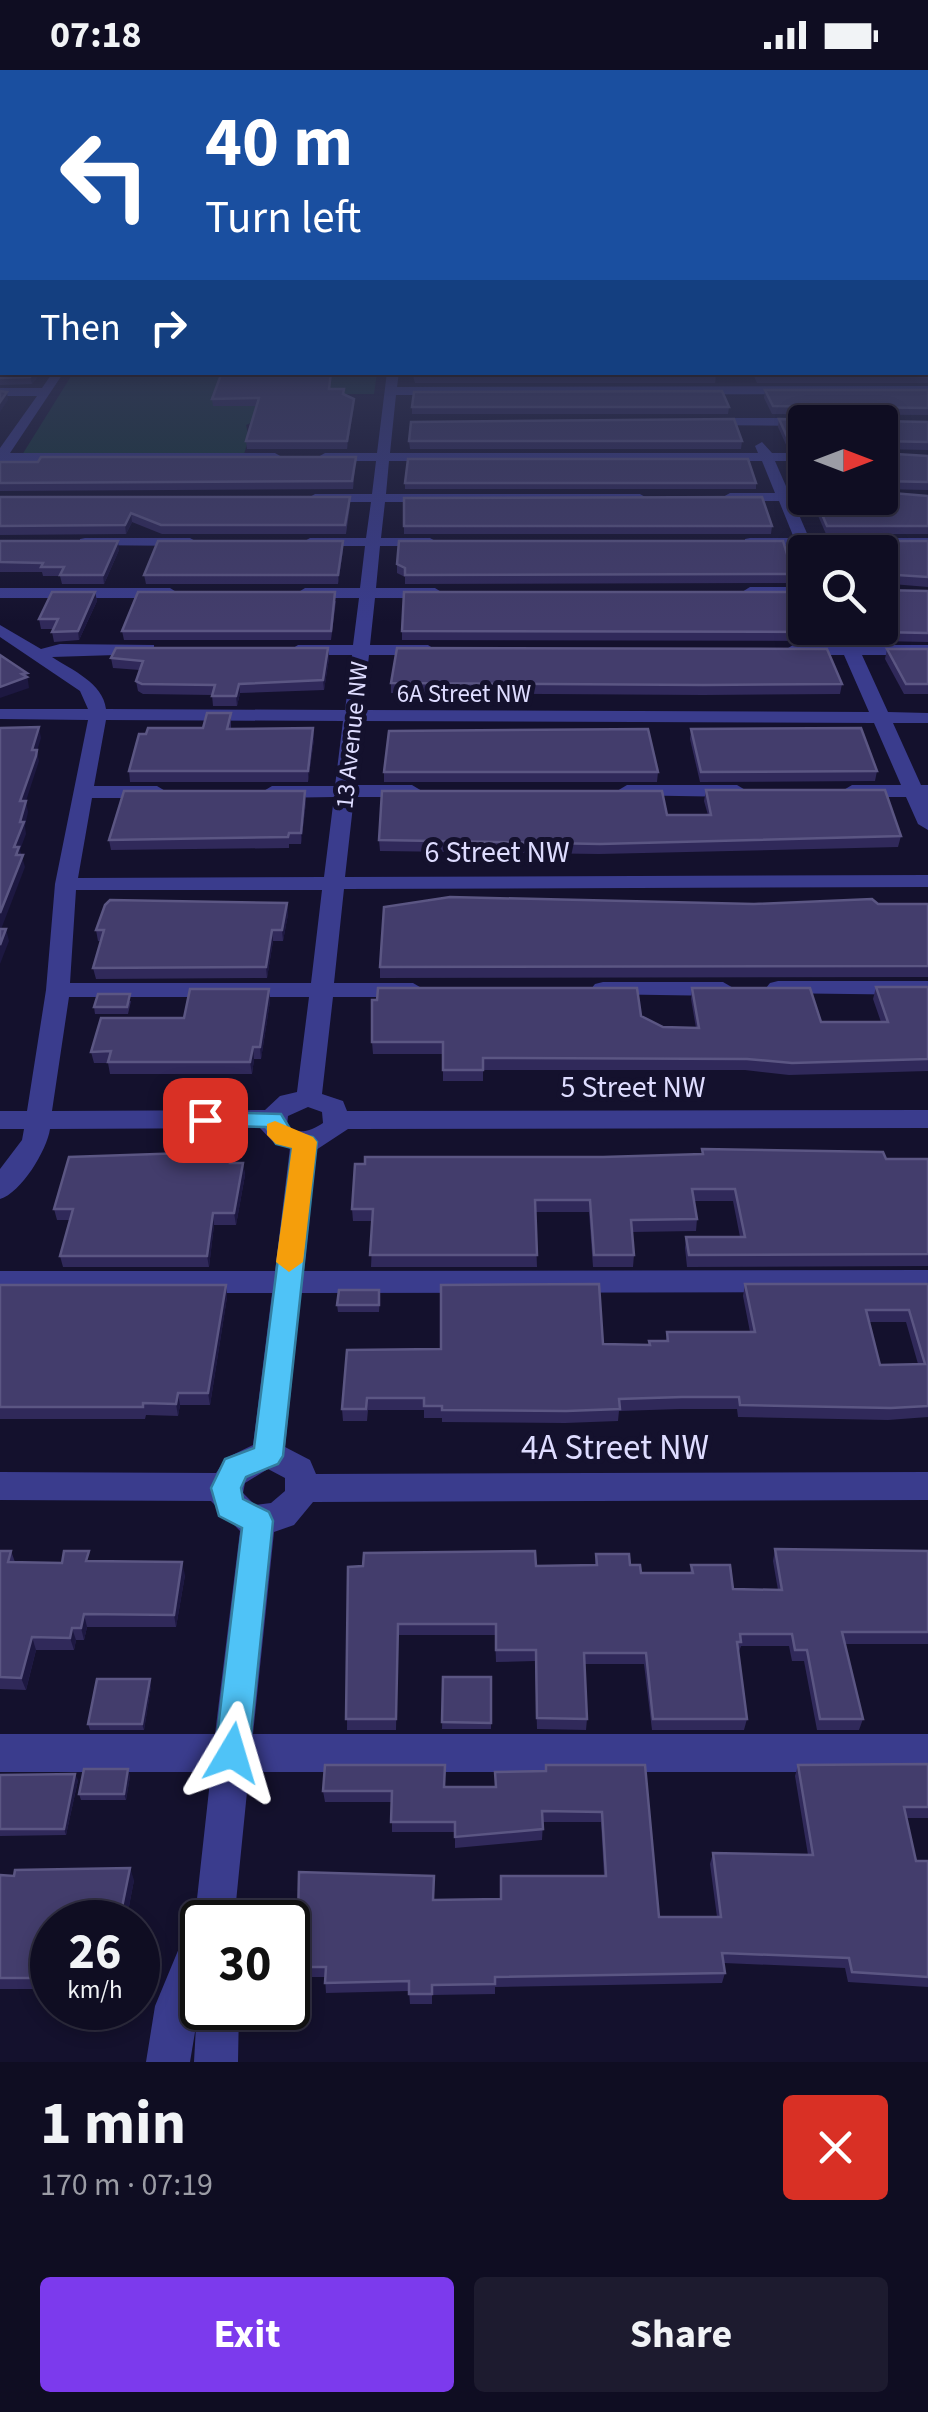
<!DOCTYPE html>
<html lang="en">
<head>
<meta charset="utf-8">
<style>
  :root { --surface:#0f0d22; --page:#1d1b2f; --text:#f1f3f6; --muted:#9b9ca5; --line:#2f2d40; --accent:#7c3aed }
  body { margin:0; font-family:"Source Sans 3",sans-serif; background:var(--page); color:var(--text); height:100vh; display:flex; flex-direction:column; font-size:38px; white-space:nowrap }
  * { box-sizing:border-box; margin:0 }
  p { font-size:32px; color:var(--muted) }
  .icon { flex:none; width:55px; height:55px; fill:none; stroke:currentColor; stroke-width:2; stroke-linecap:round; stroke-linejoin:round }
  .map { position:relative; height:1992px; overflow:hidden }
  .details { display:flex; flex-direction:column; background:var(--surface); flex:1 }
  .details>* { flex:none }
  .top-card { position:absolute; left:0px; top:0px; width:930px; height:305px; box-shadow:0 5px 15px #0003,0 0 0 2px var(--line); background:#1a4fa0; color:#fff; overflow:hidden }
  .needle { width:65px; rotate:90deg }
  .tools { position:absolute; left:788px; top:335px; display:grid; gap:20px }
  .tools a { display:grid; place-items:center; width:110px; height:110px; border-radius:10px; background:var(--surface); box-shadow:0 5px 15px #0003,0 0 0 2px var(--line); font-size:50px }
  .speed { position:absolute; left:30px; top:1830px; display:flex; gap:20px; font-size:50px; font-weight:700; text-align:center }
  .speed>* { display:grid; place-content:center; width:130px; height:130px; border-radius:50%; background:var(--surface); box-shadow:0 5px 15px #0003,0 0 0 2px var(--line); line-height:1 }
  .speed small { font-size:25px; font-weight:400 }
  .speed .limit { border:5px solid #111; border-radius:15px; background:#fff; color:#111 }
  .pin { position:absolute; display:grid; place-items:center; width:85px; height:85px; color:#fff; margin:-42px; border-radius:20px; box-shadow:0 5px 15px #0006 }
  .me { position:absolute; width:110px; margin:-55px; rotate:7deg; stroke-linejoin:round; filter:drop-shadow(0 0 8px #0008) }
  .turn { display:flex; align-items:center; gap:35px; height:210px; padding:0 40px; font-size:45px }
  .turn .icon { width:130px; height:130px; stroke-width:2.5 }
  .turn b { display:block; font-size:70px; line-height:85px }
  .then { display:flex; align-items:center; height:95px; padding:0 40px; background:#0003; gap:20px; font-size:38px }
  .round { display:grid; place-items:center; flex:none; width:105px; height:105px; border-radius:10px; background:var(--page) }
  .head { display:flex; align-items:center; justify-content:space-between; height:170px; padding:0 40px }
  h1 { font-size:60px; font-weight:700; line-height:75px }
  .cta { display:flex; gap:20px; margin-top:auto; padding:20px 40px }
  .cta a { flex:1; height:115px; border-radius:10px; background:var(--accent); color:#fff; font-size:40px; font-weight:700; line-height:115px; text-align:center }
  .cta a+a { background:var(--page); color:var(--text) }
  .status { display:flex; justify-content:space-between; align-items:center; height:70px; padding:0 50px; background:var(--surface); direction:ltr }
  .status svg { height:28px; fill:currentColor }
  .map>svg:first-child { display:block }
</style>
</head>
<body>
<div class="status"><b>07:18</b><svg viewBox="0 0 49 12"><path d="M0 12V9h3v3zM5 12V6h3v6zM10 12V3h3v9zM15 12V0h3v12zM26 1h20v11H26zM47 4h2v5h-2z"/></svg></div>
<div class="map">
<svg width="928" height="1992" viewBox="0 0 928 1992">
  <rect width="100%" height="100%" fill="#14112d"/>
  <path fill="#133734" d="M73 303H377L374 324H344L292 336 246 355 249 368 244 384 22 385Z"/>
  <g fill="none" stroke-linecap="round" stroke-linejoin="round">
    <g fill="#3a3c8d" fill-rule="evenodd">
      <path d="M53 302H64L10 383H275L282 387 275 391 0 392V378L37 326H0V318H42Z"/>
      <path d="M387 302H399L397 317 928 316V324L396 325 390 383H758L755 376 762 372 772 383H805V391H775L789 423H805V428H812L793 431 809 468H928V476H813L815 482 805 486 798 476 745 475V469L750 468H794L779 431H730L723 427 730 423H775L762 391H389L386 424H640L647 428 640 432H385L381 468H430L437 472 430 476H380L376 518H435L443 523 435 528H375L370 575H428L436 580 428 585H369L363 640 869 642 844 585H793L785 580 793 575H840L833 558H849L857 575H928V585H862L888 642 928 643V653H893L921 715H928V760L918 754 906 727H852L842 721 852 715H901L874 653 362 651 355 715H412L422 721 412 727H354L345 807 928 805V817L344 819 334 913H413L425 920 413 927H333L322 1024 343 1031 347 1041 928 1040V1058L348 1059 316 1080 304 1201 928 1200V1222L301 1223 285 1377 310 1390 316 1404 928 1402V1430L313 1432 294 1455 274 1462 253 1664H928V1702H249L234 1852H202V1938H239L238 1992H194L196 1956 190 1992H146L155 1936 187 1859 194 1856 211 1702H0V1664H215L240 1461 211 1431 0 1430V1402L216 1403 226 1388 253 1375 272 1223H0V1201H275L290 1078 275 1074 260 1058 50 1059C47 1080 21 1123 0 1129V1099L22 1070 24 1059H0V1041H27L46 920 55 814 88 650 0 649V639H88L80 621 0 567V555L41 579 60 574 154 575V583L148 584 52 587C72 600 103 613 106 639L345 640 352 585H298L290 580 298 575H353L359 528H305L297 523 305 518H360L365 476H310L303 472 310 468H366L371 432H315L308 428 315 424H372L376 391H325L318 387 325 383H377ZM106 650 343 651 335 716H272L262 722 272 728 334 727 324 807 78 808 92 728H157L167 722 157 716H94ZM76 820H322L311 913H70ZM69 927H309L297 1022 280 1026 265 1040 52 1041ZM308 1037 322 1042 323 1053C311 1061 297 1066 287 1055L288 1046ZM268 1399 285 1408V1421L271 1433 255 1435 243 1423 245 1413Z"/>
      <path d="M703 348H813L819 352H805V356L699 355Z"/>
      <path d="M85 468H190L197 472 190 476 80 475V469Z"/>
      <path d="M750 517H805V527L744 525 742 522Z"/>
      <path d="M0 518H170L178 523 170 528H0Z"/>
      <path d="M627 715H737L747 721 737 727 620 725 617 721Z"/>
      <path d="M778 911H928V925L770 923 766 918 770 913Z"/>
      <path d="M603 912H723L735 919 723 926 595 924 591 919 595 914Z"/>
    </g>
  </g>
  <g fill="#30295a" fill-rule="evenodd">
    <path d="M928 273V313H757L752 302H928Z"/>
    <path d="M0 291 2 302H41L32 314 0 315Z"/>
    <path d="M222 302H332L330 319 354 329V336L347 379H247L246 371 257 336H213L212 329Z"/>
    <path d="M412 302H715L716 305 715 313H415Z"/>
    <path d="M765 320H928V345L772 344 764 328Z"/>
    <path d="M412 337H729L728 344H412Z"/>
    <path d="M779 349 928 352V380L880 379 805 352V380L788 379 778 357Z"/>
    <path d="M409 371H742L741 379H410Z"/>
    <path d="M880 383 928 386V420L880 419Z"/>
    <path d="M805 386V416L796 395 797 387Z"/>
    <path d="M356 387 353 419 0 421V392Z"/>
    <rect x="405" y="413" width="351" height="6"/>
    <path d="M928 426V464H826L812 432 813 428Z"/>
    <path d="M0 427H350V436L346 464H162L132 452 126 464 0 465Z"/>
    <path d="M404 428 772 456 771 464H404Z"/>
    <path d="M0 471 119 480 104 514H62L60 506H43L42 502H0Z"/>
    <path d="M835 471H928V517L880 513V482H835L833 480Z"/>
    <path d="M343 480 338 514H146L144 505Z"/>
    <path d="M397 494 793 504 792 513 405 514V507L397 503Z"/>
    <path d="M928 521V572L878 571 872 558H880Z"/>
    <path d="M95 522 97 531 79 570 54 572 52 562 54 559H41L39 549Z"/>
    <path d="M336 531 331 570H124L122 561Z"/>
    <path d="M402 561 818 562 817 571 402 570Z"/>
    <path d="M328 578 329 588 324 620 240 623 237 636H213L212 625 143 624 138 621 136 611 140 600 113 598 111 588Z"/>
    <path d="M887 579H928V624H904L885 589Z"/>
    <path d="M391 613 842 614 840 624 703 625 391 623Z"/>
    <path d="M231 643V659L313 658 314 669 308 712H130L129 701Z"/>
    <path d="M691 659 877 701 875 711 700 712 690 669Z"/>
    <path d="M384 702H658L657 712H384Z"/>
    <path d="M706 720 901 766 898 777 599 784 380 781 379 770 667 745H708L704 731Z"/>
    <path d="M306 732 301 774H289V778L111 780 109 770Z"/>
    <path d="M287 833 288 844 283 871H273L267 908 96 909 93 898 101 871H98L96 860Z"/>
    <path d="M754 834H928V907L380 908V897Z"/>
    <path d="M876 917H928V1001L789 1005 745 1000H483V1011H443V984H373L372 972 641 946 663 957 696 958 691 929 692 918 821 952H881L873 929Z"/>
    <path d="M269 919 270 931 261 989H254L252 1004H110L108 993H94L91 982Z"/>
    <path d="M131 931 128 944H95L94 937Z"/>
    <path d="M702 1079 886 1089H928V1196L687 1197 685 1178 686 1167H740L733 1131H694L697 1149 696 1161 632 1162 634 1185 633 1197H593L589 1142H535L537 1197H371L373 1151H353L352 1139 603 1087 702 1084Z"/>
    <path d="M185 1083 186 1087H231L232 1093H243L245 1105 236 1155H214L209 1197H63L60 1186 70 1150H57L54 1139Z"/>
    <path d="M745 1214H928V1347L888 1350 738 1347 737 1339H680L619 1341 618 1351 565 1353 442 1352V1348H424V1340H368L367 1351H343L342 1339 441 1279 603 1274 649 1275V1271H666L667 1262H750L743 1226ZM869 1252H906L918 1294 880 1295Z"/>
    <path d="M0 1215H226L227 1227 210 1335H180L178 1346 146 1345 145 1349H0Z"/>
    <path d="M380 1227 379 1242H338L337 1235Z"/>
    <path d="M775 1479 928 1481V1574H845L863 1649 859 1660H817L804 1591H792L789 1576H741L738 1584 747 1649 744 1660H652L644 1594H584L587 1649 586 1660 537 1659 535 1591 496 1592 495 1565H398L396 1660H347L348 1497 595 1495 596 1484 630 1495 641 1503H690L691 1495 733 1519 778 1520 773 1491Z"/>
    <path d="M0 1481H11L15 1492 62 1493 91 1491 185 1505 176 1557H87L84 1570H76L74 1580H36L26 1620 0 1619Z"/>
    <path d="M443 1607H491V1659H442Z"/>
    <path d="M151 1616 144 1660H90L88 1654Z"/>
    <path d="M928 1694V1748H906L916 1791H928V1917L848 1912 845 1898 724 1893 725 1903 722 1913 495 1917V1924L432 1925V1934H410L409 1921 326 1923 325 1907H298L297 1897 434 1830 501 1829 604 1806 601 1752H543L542 1770 455 1778V1762H392V1732H325L323 1721 495 1717 545 1701 645 1695 659 1847H717L710 1794 713 1783 808 1785 795 1706 798 1695Z"/>
    <path d="M0 1705 78 1710 66 1765 0 1766Z"/>
    <path d="M130 1706 126 1730H81L79 1724Z"/>
    <path d="M0 1805 134 1810 126 1852H52V1925H46L43 1919H0Z"/>
  </g>
  <g fill="#1d1841">
    <path d="M34 302H41L32 314 30 307Z"/>
    <path d="M7 322 8 330 0 342V332Z"/>
    <path d="M354 329V336L347 379V371Z"/>
    <path d="M131 443 132 452 126 464 125 455Z"/>
    <path d="M118 471 119 480 104 514 103 505Z"/>
    <path d="M343 471V480L338 514V505Z"/>
    <path d="M95 522 97 531 79 570 78 561Z"/>
    <path d="M328 578 329 588 324 620 323 610Z"/>
    <path d="M27 603 29 618 0 628V617Z"/>
    <path d="M239 614 240 623 237 636 236 626Z"/>
    <path d="M39 657 41 668 37 681 39 691 26 731 28 742 25 756 26 764 20 780 25 797 0 862V843L14 777 20 731Z"/>
    <path d="M313 658 314 669 308 712V701Z"/>
    <path d="M305 721 306 732 301 774V763Z"/>
    <path d="M287 833 288 844 283 871 282 860Z"/>
    <path d="M6 859 9 871 0 894V875Z"/>
    <path d="M272 860 273 871 267 908 266 897Z"/>
    <path d="M269 919 270 931 261 989 260 977Z"/>
    <path d="M253 977 254 989 252 1004 250 992Z"/>
    <path d="M243 1093 245 1105 236 1155 234 1143Z"/>
    <path d="M213 1143 214 1155 209 1197 207 1186Z"/>
    <path d="M226 1215 227 1227 210 1335 208 1323Z"/>
    <path d="M178 1323 180 1335 178 1346 176 1334Z"/>
    <path d="M182 1492 185 1505 176 1557 174 1545Z"/>
    <path d="M84 1544 87 1557 84 1570 81 1558Z"/>
    <path d="M72 1558 76 1570 74 1580 70 1568Z"/>
    <path d="M32 1567 36 1580 26 1620 21 1608Z"/>
    <path d="M150 1609 151 1616 144 1660 142 1654Z"/>
    <path d="M128 1699 130 1706 126 1730 124 1724Z"/>
    <path d="M75 1704 78 1710 66 1765 64 1759Z"/>
    <path d="M130 1798 134 1810 126 1852H119Z"/>
  </g>
  <g fill="#433d6c" stroke="#5b5683" stroke-width="2.5" fill-rule="evenodd">
    <path d="M928 273V306L757 305 756 302H928Z"/>
    <path d="M0 291H2V302H34L30 307 0 308Z"/>
    <path d="M222 302H331L329 319H344L343 324 354 329 347 371H246L259 328 212 329Z"/>
    <path d="M414 302H715L716 305H414Z"/>
    <path d="M765 320H928V338L773 336Z"/>
    <path d="M0 321 7 322 0 332Z"/>
    <path d="M722 321 729 337H412L414 322Z"/>
    <path d="M734 349 742 371H409L411 352Z"/>
    <path d="M779 349 928 352V372L881 371 880 375V352H805V372L789 371Z"/>
    <path d="M880 383 928 386V412L881 411 880 413Z"/>
    <path d="M805 386V405L797 387Z"/>
    <path d="M41 387H356L352 411 0 413V392H38Z"/>
    <path d="M408 389H748L756 413H405Z"/>
    <path d="M880 422 928 426V456H827L815 428H880Z"/>
    <path d="M0 427H350L345 455H161L131 443 125 455 0 456Z"/>
    <path d="M762 427 772 456H404V428Z"/>
    <path d="M0 471H118L103 505H60L64 497H41L43 493 0 492Z"/>
    <path d="M158 471H343L338 505H144Z"/>
    <path d="M399 471H783L793 504 405 505V498L397 494Z"/>
    <path d="M835 471H928V507L882 504 880 514V482H841Z"/>
    <path d="M880 520 928 521V563L880 562 878 558H880Z"/>
    <path d="M52 522H95L78 561 52 562 58 549H39Z"/>
    <path d="M138 522H335L331 561H122Z"/>
    <path d="M404 522H801L805 532V558H816L818 562 402 561Z"/>
    <path d="M116 578H328L323 610 239 614 236 626H212L215 615 142 614 136 611 143 591 111 588Z"/>
    <path d="M397 578 827 579 842 614 704 615 391 613Z"/>
    <path d="M887 579H928V614H906Z"/>
    <path d="M0 585 27 603 22 604 27 607 0 617Z"/>
    <path d="M207 643H231L227 659 313 658 308 701H129L139 664H146L148 658H203Z"/>
    <path d="M39 657 32 680H37L36 686 20 731H26L20 752H24L14 777H19L16 785H23L0 843V658Z"/>
    <path d="M861 658 877 701 701 702 691 659Z"/>
    <path d="M648 659 658 702H384L389 661Z"/>
    <path d="M706 720H885L901 766 600 774 379 770 382 721H662L667 745H711Z"/>
    <path d="M124 721H305L301 763H289L288 767 109 770Z"/>
    <path d="M450 827 754 834 872 829 878 834H928V896L380 897 384 837Z"/>
    <path d="M110 830 287 833 282 860H272L266 897 93 898 104 860H96L105 835Z"/>
    <path d="M0 859H6L0 875Z"/>
    <path d="M876 917H928V989L792 993 747 989 483 988V1000H443V972H372V930H377L378 918H637L641 946 663 957 699 958 692 918H810L821 952H888Z"/>
    <path d="M190 919H269L260 977H253L250 992H108L111 981 91 982 101 948H184Z"/>
    <path d="M98 924H130L127 937H94Z"/>
    <path d="M702 1079 883 1082 886 1089H928V1184L689 1185 686 1167H745L735 1119H692L697 1149 631 1150 634 1185H594L590 1130H535L537 1185H370L373 1139H352L355 1094H365V1087H603L703 1084Z"/>
    <path d="M185 1083V1087H231L230 1093H243L234 1143H213L207 1186H60L73 1139H54L69 1087Z"/>
    <path d="M599 1214 603 1274 650 1275 649 1271H668L667 1262H755L745 1214H928V1336L891 1338 740 1335 739 1327H682L619 1329 620 1339 566 1341 442 1340V1336H424V1328H367L366 1339H342L347 1280 441 1279V1215ZM866 1240H909L925 1294 880 1295Z"/>
    <path d="M0 1215H226L208 1323H178L176 1334 143 1333V1337H0Z"/>
    <path d="M339 1220H379V1235H337Z"/>
    <path d="M775 1479 928 1481V1562H842L863 1649H820L807 1580H795L792 1564H740L741 1572H737L747 1649H653L646 1583H584L587 1649 537 1648 536 1580H496V1554H398L396 1649H346L348 1497 363 1496 364 1483 535 1481 536 1496 597 1495 596 1484H629L630 1495H640L641 1503H693L691 1495H730L733 1519 782 1520Z"/>
    <path d="M0 1481H11L8 1492 62 1493 64 1481H89L86 1491 182 1492 174 1545 84 1544 81 1558H72L70 1568 32 1567 21 1608 0 1607Z"/>
    <path d="M443 1607H491V1653L442 1652Z"/>
    <path d="M97 1609H150L142 1654H88Z"/>
    <path d="M928 1694V1737H904L916 1791H928V1907L852 1902 849 1888 722 1883 725 1903 495 1907V1914L432 1915V1924H409V1911L325 1913 326 1897H297L299 1802 434 1806 433 1830 501 1829V1806H606L602 1742 542 1741 543 1759 455 1767V1752H391L392 1721H323L325 1695H445L444 1717H496L495 1702 546 1701V1695H645L659 1847H721L713 1783 813 1785 798 1695Z"/>
    <path d="M84 1699H128L124 1724H79Z"/>
    <path d="M75 1704 64 1759H0V1705Z"/>
    <path d="M130 1798 119 1852H52V1914H41L42 1908H0V1805L14 1806 15 1800Z"/>
  </g>
  <linearGradient id="sky" x2="0" y2="1"><stop stop-color="#0b0919"/><stop offset="0.49" stop-color="#343857"/><stop offset="1" stop-color="#343857" stop-opacity="0"/></linearGradient>
  <rect width="928" height="552" fill="url(#sky)"/>
  <path fill="#4fc3f7" stroke="#337fa1" stroke-width="2.5" d="M205 1042 281 1044 292 1062 313 1067 317 1072 283 1386 278 1394 246 1407 241 1418 243 1429 269 1442 273 1451 249 1683 244 1695 232 1700 220 1695 215 1683 242 1458 219 1446 211 1418 225 1389 254 1378 292 1078 276 1074 266 1057 197 1055 193 1050Z"/>
  <path fill="#f59e0b" d="M275 1051 313 1067 317 1072 303 1192 289 1202 276 1192 292 1078 276 1074 267 1065V1054Z"/>
  <g text-anchor="middle" stroke-width="10" stroke-linejoin="round" paint-order="stroke">
    <g font-size="25" fill="#dedcff" stroke="#14112d">
      <text x="464" y="632">6A Street NW</text>
      <text transform="translate(351 665) rotate(-84)" y="9">13 Avenue NW</text>
    </g>
    <g font-size="30" fill="#dedcff" stroke="#14112d">
      <text x="497" y="792">6 Street NW</text>
      <text x="633" y="1027">5 Street NW</text>
    </g>
    <g font-size="35" fill="#dedcff" stroke="#14112d">
      <text x="615" y="1389">4A Street NW</text>
    </g>
  </g>
</svg>
<div class="tools">
<a><svg class="needle" viewBox="-14 -14 28 28"><path d="M0-13l5 13h-10z" fill="#e53935"/><path d="M0 13l5-13h-10z" fill="#9b9ca5"/></svg></a>
<a><svg class="icon" aria-label="search" viewBox="0 0 24 24"><circle cx="10" cy="10" r="6"/><path d="M15 15l6 6"/></svg></a>
</div>
<div class="speed"><div>26<small>km/h</small></div><div class="limit">30</div></div>
<div class="pin" style="left:205px;top:1050px;background:#d93025"><svg class="icon" aria-label="arrive" viewBox="0 0 24 24"><path d="M6 21V4h12l-3 4 3 4H6"/></svg></div>
<svg class="me" style="left:232px;top:1683px" viewBox="-20 -20 40 40"><path d="M0-17L14 15 0 8-14 15z" fill="#4fc3f7" stroke="#fff" stroke-width="4"/></svg>
<div class="top-card">
<div class="turn"><svg class="icon" aria-label="left" viewBox="0 0 24 24"><path d="M17 20v-9H6M10 6l-5 5 5 5"/></svg><div><b>40 m</b>Turn left</div></div>
<div class="then">Then<svg class="icon" aria-label="right" viewBox="0 0 24 24"><path d="M7 20v-9h11M14 6l5 5-5 5"/></svg></div>
</div>
</div>
<section class="details">
<div class="head"><div><h1>1 min</h1><p>170 m · 07:19</p></div><a class="round" style="background:#d93025;color:#fff"><svg class="icon" aria-label="close" viewBox="0 0 24 24"><path d="M6 6l12 12M18 6L6 18"/></svg></a></div>
<div class="cta"><a>Exit</a><a>Share</a></div>
</section>
</body>
</html>
